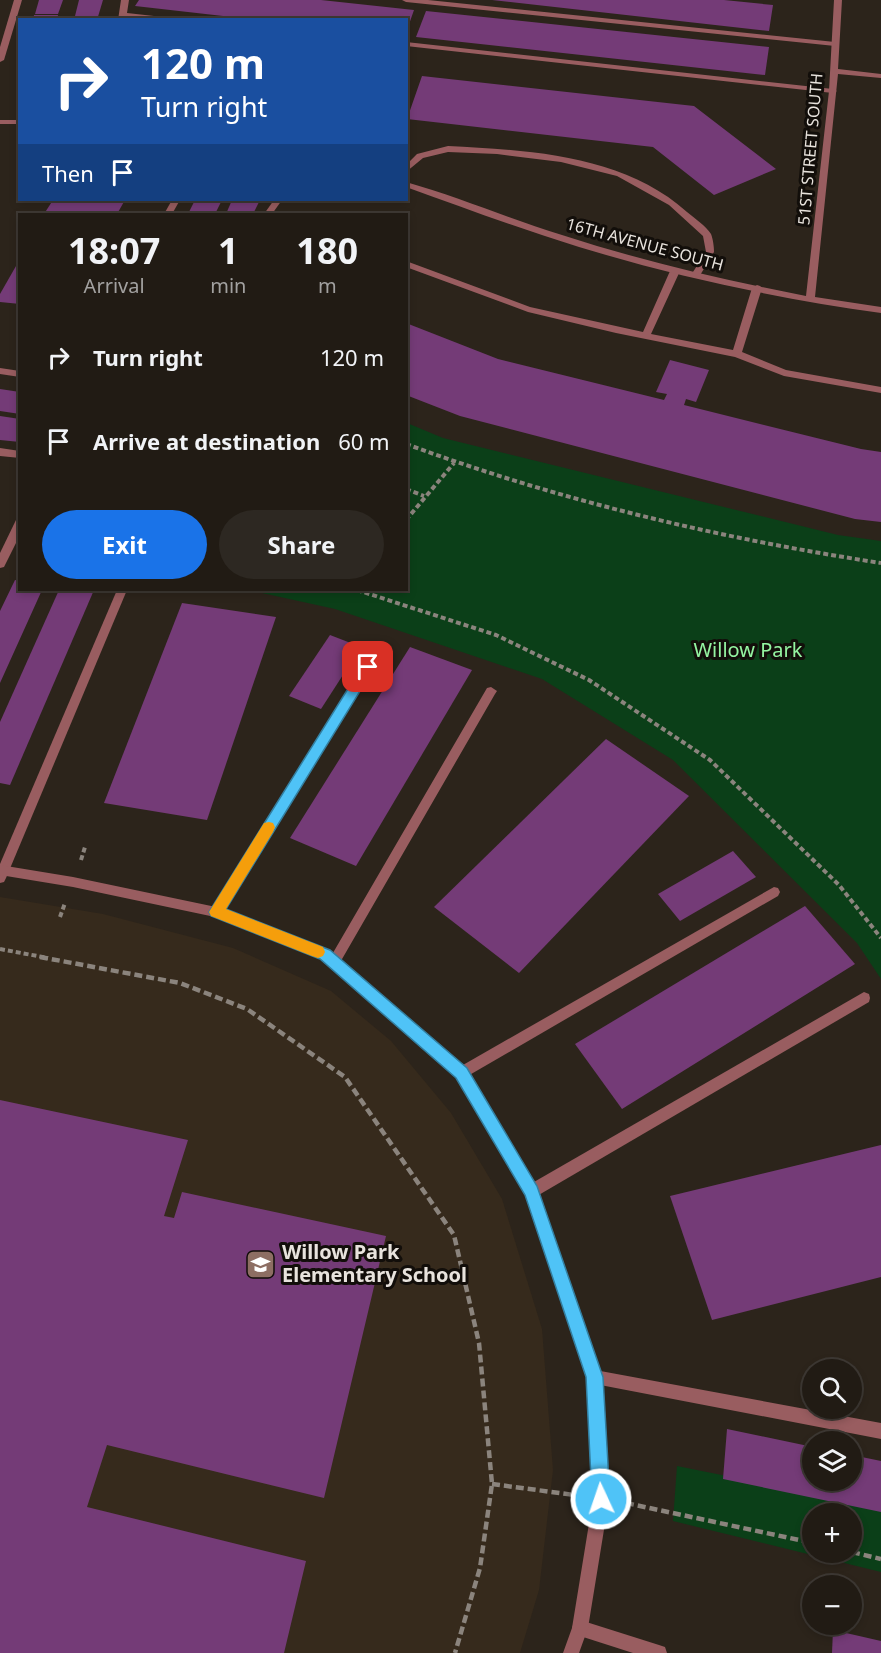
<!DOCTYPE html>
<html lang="en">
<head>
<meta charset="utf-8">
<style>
  :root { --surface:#211b14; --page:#2d2822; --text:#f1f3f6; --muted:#a2a1a0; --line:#3e3934; --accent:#1a73e8 }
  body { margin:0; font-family:"Noto Sans",sans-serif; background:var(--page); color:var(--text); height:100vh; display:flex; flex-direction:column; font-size:22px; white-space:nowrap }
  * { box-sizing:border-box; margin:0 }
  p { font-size:20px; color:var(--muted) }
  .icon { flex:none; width:33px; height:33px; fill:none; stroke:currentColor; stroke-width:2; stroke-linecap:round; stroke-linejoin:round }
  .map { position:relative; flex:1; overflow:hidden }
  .panel { position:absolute; left:18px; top:213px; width:390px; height:378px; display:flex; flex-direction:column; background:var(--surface); border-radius:0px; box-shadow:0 3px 9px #0003,0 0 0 2px var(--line) }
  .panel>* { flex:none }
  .top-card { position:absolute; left:18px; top:18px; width:390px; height:183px; border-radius:0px; box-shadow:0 3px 9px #0003,0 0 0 2px var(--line); background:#1a4fa0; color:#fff; overflow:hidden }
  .tools { position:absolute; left:802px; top:1359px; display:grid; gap:12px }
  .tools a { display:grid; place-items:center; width:60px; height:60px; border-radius:50%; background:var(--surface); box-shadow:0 3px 9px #0003,0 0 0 2px var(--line); font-size:30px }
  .pin { position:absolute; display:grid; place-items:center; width:51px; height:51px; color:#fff; margin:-26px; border-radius:12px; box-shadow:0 3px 9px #0006 }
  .me { position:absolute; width:66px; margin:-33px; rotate:357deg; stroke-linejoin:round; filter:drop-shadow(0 0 4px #0008) }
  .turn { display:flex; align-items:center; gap:21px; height:126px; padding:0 24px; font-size:27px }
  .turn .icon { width:78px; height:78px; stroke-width:2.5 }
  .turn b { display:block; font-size:42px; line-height:51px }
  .then { display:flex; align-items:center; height:57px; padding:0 24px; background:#0003; gap:12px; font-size:22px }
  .eta { display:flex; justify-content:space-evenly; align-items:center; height:102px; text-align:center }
  .eta b { font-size:36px; font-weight:700; line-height:42px }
  .cta { display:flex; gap:12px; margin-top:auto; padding:12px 24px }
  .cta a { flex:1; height:69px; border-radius:36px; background:var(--accent); color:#fff; font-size:24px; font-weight:700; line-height:69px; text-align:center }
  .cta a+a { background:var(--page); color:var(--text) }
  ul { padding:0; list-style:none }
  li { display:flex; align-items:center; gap:18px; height:84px; padding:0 24px }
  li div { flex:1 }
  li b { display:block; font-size:22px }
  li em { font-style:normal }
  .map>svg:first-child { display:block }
</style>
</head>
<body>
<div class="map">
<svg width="881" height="1653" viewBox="0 0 881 1653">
  <rect width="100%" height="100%" fill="#2c241b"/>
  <path fill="#362a1c" d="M0 897 103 914 233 948 331 991 391 1041 451 1113 502 1199 542 1329 553 1470 539 1590 520 1653H0Z"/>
  <g fill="#0b3f18" fill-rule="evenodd">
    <path d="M407 423 443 438 838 535 881 541V979L857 943 673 760 542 679 335 609 248 590H406Z"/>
    <path d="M677 1466 881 1507V1572L673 1521ZM813 1514H852V1552H813Z"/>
  </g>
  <g fill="#743b77">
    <path d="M39 0H63L58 14H35Z"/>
    <path d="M79 0H103L97 20H74Z"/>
    <path d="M139 0H321L414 10 407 30 406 20H259L135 6Z"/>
    <path d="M492 0H724L773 5 769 31Z"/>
    <path d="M426 11 769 47 765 75 416 37Z"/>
    <path d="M34 15H58L57 20H33Z"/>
    <path d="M422 76 694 106 776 169 714 195 653 147 407 119Z"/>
    <path d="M53 200H125L117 214H44Z"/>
    <path d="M195 200H222L215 214H188Z"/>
    <path d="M232 200H260L253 214H226Z"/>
    <path d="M20 259V304L0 302V294Z"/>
    <path d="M406 323 498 359 664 400 667 394 656 392 670 360 709 370 696 402 686 399 684 405 861 449 881 452V522L855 519 460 416 406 395Z"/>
    <path d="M0 389 20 392V414L0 411Z"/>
    <path d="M0 416 20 419V442L0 440Z"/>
    <path d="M15 580 20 581V590H42L0 683V611Z"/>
    <path d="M59 590H94L10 785 0 783V722Z"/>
    <path d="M182 603 276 617 207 820 104 803Z"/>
    <path d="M330 635 361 647 321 709 289 696Z"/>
    <path d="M410 647 472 670 356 866 290 838Z"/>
    <path d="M606 739 689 796 519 973 434 907Z"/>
    <path d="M733 851 756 877 680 921 658 894Z"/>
    <path d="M805 906 855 964 622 1109 575 1044Z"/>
    <path d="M0 1100 188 1140 164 1216 174 1218 182 1192 386 1236 324 1498 107 1445 87 1507 306 1561 284 1653H0Z"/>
    <path d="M881 1145V1277L712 1320 670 1196Z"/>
    <path d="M727 1429 813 1447V1480H852V1455L881 1461V1512L723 1479Z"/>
    <path d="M833 1630 881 1641V1653H832Z"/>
  </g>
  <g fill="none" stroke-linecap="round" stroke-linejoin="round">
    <g stroke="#8b847d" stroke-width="4" stroke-dasharray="5 3" stroke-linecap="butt">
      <path d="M406 444C561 501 718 538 881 563"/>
      <path d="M406 489 424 496"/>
      <path d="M406 520 454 463"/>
      <path d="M357 590 496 635 589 680 710 760 839 885 881 938"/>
      <path d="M81 860 85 847"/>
      <path d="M60 917 65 903"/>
      <path d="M0 949 48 958"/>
    </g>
    <g stroke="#8b847d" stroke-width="4.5" stroke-dasharray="8 4" stroke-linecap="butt">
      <path d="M40 957 180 983 247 1009 345 1077 454 1235 479 1343 492 1484 480 1568 455 1653"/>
      <path d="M492 1484 574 1495"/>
      <path d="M626 1503 813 1543"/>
      <path d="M852 1552 881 1559"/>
    </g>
    <g fill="#995d60" fill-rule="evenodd">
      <path d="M14 0H22L4 60 0 62V47Z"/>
      <path d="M121 0H129L127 13 190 20 126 18V20H118Z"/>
      <path d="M402 0H428L835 42 839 44 835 46 406 2Z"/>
      <path d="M406 42 833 89 837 91 833 93 406 46Z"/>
      <path d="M448 146C529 150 624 155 687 212 694 218 706 226 711 234 713 239 714 247 714 252L699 277H693L691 275 706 252 703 236 669 205 617 176 561 162 497 154 448 152 423 158 406 172V165L417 154Z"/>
      <path d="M172 200H180L172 214H164Z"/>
      <path d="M274 200H282L272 214H264Z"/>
      <path d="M406 261 530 307 643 332 670 271 675 268 678 269 680 271 651 334 733 350 752 288 757 285 760 286 762 288 742 352 786 370 881 387V393L784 376 735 357 616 333 528 312 406 267Z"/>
      <path d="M0 368 20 371V377L0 374Z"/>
      <path d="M0 448 20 451V458L0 456Z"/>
      <path d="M20 519V535L4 567 0 568V553L16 520Z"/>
      <path d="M117 590H127L6 878 4 882 0 883V864Z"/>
      <path d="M381 642 387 646 385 649 220 916 216 917 212 916 210 912 212 908 377 643Z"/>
      <path d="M491 687 497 691 495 694 338 966 334 968 330 966 328 962 330 958 487 688Z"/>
      <path d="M774 887 778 888 780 892 778 896 466 1077 461 1079 456 1077 454 1073 456 1069Z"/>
      <path d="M864 992 869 994 870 998 869 1002 537 1196 532 1198 527 1196 525 1191 527 1186Z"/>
      <path d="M595 1370 881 1423V1439L595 1384 590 1382 588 1377 590 1372Z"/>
      <path d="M580 1620 659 1645 665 1647 667 1653H633L580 1636 574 1634 572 1628 574 1622Z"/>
    </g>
    <g fill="#995d60" fill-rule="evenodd">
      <path d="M834 0H842L838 69 881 74V78L838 74 815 297 881 307V313C779 299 678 277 579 247 521 229 464 208 406 187V182C459 197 510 219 562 235 642 261 724 280 806 296L829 91Z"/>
      <rect x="0" y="120" width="20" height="4"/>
      <path d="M0 865 73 877 216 907 329 951 466 1069 537 1186 602 1377 609 1499 588 1628 579 1653H563L572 1628 593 1499 588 1377 526 1194 456 1077 321 959 215 917 73 887 0 875Z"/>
    </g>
  </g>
  <path fill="#4fc3f7" stroke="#337fa1" stroke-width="1.5" d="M368 662 373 663 374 667 373 670 226 909 330 950 467 1068 537 1186 603 1377 610 1499 607 1505 601 1508 594 1505 592 1499 586 1377 525 1195 456 1078 320 959 211 916 209 912 364 663Z"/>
  <path fill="#f59e0b" d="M269 822 273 823 275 827 273 832 226 909 323 947 325 952 323 956 318 958 312 956 211 916 209 912 264 823Z"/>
  <defs>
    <symbol id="school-square" viewBox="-11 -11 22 22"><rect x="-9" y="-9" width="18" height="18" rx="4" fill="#8d6e63" stroke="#120e0a"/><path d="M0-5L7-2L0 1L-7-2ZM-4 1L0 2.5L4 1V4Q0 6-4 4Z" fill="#fff"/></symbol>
  </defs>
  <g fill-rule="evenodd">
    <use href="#school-square" x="244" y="1248" width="33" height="33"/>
  </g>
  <g text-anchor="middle" stroke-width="6" stroke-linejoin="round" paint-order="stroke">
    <g font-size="16" fill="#e8e3dd" stroke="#120e0a">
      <text transform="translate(810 149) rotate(-85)" y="6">51ST STREET SOUTH</text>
      <text transform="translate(645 244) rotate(15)" y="6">16TH AVENUE SOUTH</text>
    </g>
    <g font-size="20" fill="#94f4a1" stroke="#120e0a">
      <text x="748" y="657">Willow Park</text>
    </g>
    <g font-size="20" font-weight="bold" fill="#e8e3dd" stroke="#120e0a" text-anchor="start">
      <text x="282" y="1259">Willow Park<tspan x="282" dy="23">Elementary School</tspan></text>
    </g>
  </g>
</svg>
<div class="tools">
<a><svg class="icon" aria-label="search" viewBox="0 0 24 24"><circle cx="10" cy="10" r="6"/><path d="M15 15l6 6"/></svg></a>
<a><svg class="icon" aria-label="layers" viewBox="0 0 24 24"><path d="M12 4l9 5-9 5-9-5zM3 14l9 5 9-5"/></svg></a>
<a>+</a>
<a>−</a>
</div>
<div class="pin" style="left:368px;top:667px;background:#d93025"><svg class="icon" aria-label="arrive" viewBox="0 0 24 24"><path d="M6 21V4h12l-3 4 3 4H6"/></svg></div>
<svg class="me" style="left:601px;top:1499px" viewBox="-20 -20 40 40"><circle r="17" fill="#4fc3f7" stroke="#fff" stroke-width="3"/><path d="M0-11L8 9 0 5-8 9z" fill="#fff"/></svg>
<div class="top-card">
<div class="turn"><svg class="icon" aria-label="right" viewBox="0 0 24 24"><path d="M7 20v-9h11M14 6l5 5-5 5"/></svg><div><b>120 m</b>Turn right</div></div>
<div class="then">Then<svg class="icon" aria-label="arrive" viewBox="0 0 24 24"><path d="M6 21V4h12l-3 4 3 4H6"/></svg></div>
</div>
<section class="panel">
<div class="eta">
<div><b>18:07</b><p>Arrival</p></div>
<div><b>1</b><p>min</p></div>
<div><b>180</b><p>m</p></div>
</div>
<ul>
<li><svg class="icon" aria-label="right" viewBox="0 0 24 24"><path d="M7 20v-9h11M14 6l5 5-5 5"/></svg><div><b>Turn right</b></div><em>120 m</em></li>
<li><svg class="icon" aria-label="arrive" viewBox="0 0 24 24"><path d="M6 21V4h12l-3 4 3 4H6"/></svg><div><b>Arrive at destination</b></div><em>60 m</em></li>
</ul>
<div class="cta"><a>Exit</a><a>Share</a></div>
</section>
</div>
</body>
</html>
